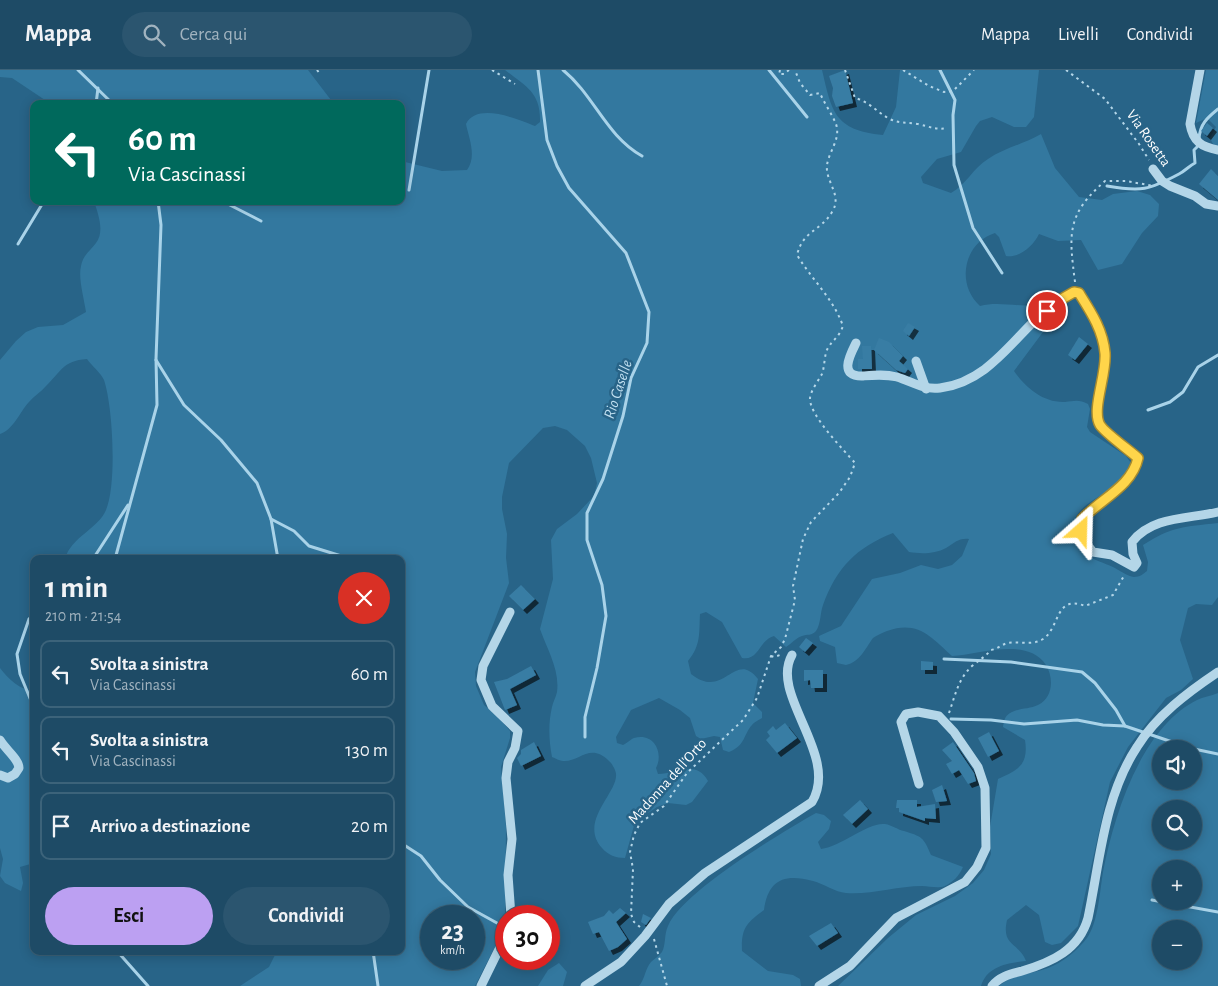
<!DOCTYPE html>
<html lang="it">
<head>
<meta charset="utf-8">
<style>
  :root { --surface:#1e4b66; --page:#2b556f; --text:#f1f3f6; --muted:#a1b3bf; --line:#3c637a; --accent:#bca0f2 }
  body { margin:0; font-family:"Alegreya Sans",sans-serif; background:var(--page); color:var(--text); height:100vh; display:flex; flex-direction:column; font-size:19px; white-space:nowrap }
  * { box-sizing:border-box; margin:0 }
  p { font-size:16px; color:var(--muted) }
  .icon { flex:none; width:28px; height:28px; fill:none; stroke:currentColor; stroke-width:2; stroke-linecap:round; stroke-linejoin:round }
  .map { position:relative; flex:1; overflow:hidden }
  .sheet { position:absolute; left:30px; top:485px; width:375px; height:400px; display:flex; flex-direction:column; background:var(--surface); border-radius:10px; box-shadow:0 2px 12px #0003,0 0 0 1px var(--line) }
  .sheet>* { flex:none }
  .top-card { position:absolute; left:30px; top:30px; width:375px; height:105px; border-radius:10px; box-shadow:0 2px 12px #0003,0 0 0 1px var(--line); background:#00695c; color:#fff; overflow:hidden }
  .buttons { position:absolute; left:1152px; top:670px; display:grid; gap:10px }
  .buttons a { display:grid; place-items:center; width:50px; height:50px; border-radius:50%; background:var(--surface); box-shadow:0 2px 12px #0003,0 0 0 1px var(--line); font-size:25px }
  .speed { position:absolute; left:420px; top:835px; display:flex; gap:10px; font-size:25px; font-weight:700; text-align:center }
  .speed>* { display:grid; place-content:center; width:65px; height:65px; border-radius:50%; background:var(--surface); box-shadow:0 2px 12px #0003,0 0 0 1px var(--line); line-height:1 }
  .speed small { font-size:12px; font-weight:400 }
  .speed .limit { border:8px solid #d22; background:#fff; color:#111 }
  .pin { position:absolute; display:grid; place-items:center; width:42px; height:42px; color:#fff; margin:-21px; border:2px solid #fff; border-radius:50%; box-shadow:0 1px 5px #0007 }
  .me { position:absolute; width:55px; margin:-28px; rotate:25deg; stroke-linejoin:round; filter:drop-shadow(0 0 4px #0008) }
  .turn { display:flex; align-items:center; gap:18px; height:105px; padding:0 15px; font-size:22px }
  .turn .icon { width:65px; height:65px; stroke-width:2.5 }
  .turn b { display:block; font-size:35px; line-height:42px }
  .round { display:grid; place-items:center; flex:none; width:52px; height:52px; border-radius:26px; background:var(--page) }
  .overview { display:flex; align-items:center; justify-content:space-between; height:85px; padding:0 15px }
  h1 { font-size:30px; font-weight:600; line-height:38px }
  .primary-button { display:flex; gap:10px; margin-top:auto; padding:10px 15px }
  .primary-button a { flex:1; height:58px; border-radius:30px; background:var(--accent); color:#111; font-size:20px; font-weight:600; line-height:58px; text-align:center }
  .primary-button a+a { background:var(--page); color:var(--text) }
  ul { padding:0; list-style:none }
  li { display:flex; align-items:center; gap:15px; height:68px; margin:0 10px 8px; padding:0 5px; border:2px solid var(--line); border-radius:10px }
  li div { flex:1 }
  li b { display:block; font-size:19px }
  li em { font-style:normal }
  header { display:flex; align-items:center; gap:30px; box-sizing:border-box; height:70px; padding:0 25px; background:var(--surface); border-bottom:1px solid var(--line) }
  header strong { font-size:24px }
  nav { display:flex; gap:28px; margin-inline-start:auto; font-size:18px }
  .search { width:350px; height:45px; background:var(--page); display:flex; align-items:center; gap:12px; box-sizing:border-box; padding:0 18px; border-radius:28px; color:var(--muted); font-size:19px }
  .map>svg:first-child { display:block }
</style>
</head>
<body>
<header>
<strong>Mappa</strong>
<div class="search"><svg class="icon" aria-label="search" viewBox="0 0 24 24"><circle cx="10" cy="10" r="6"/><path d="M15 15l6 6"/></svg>Cerca qui</div>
<nav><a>Mappa</a><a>Livelli</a><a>Condividi</a></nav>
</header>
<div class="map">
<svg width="1218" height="916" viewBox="0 0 1218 916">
  <defs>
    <filter id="shadow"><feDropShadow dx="4" dy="4" stdDeviation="0" flood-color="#0009"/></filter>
  </defs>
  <rect width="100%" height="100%" fill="#286488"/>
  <g fill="#33789f" fill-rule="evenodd">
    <path d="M0 0H308L334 34H51L12 8 0 7Z"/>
    <path d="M505 0H822C832 42 834 60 883 65L896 37 900 0H1039L1034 47 1026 57H1014L992 47 980 51 976 56 961 82 937 89 921 107 923 113 951 123C966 115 973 98 988 89 1004 78 1024 74 1041 64L1055 98 1079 127 1102 130 1113 124 1137 121 1150 125 1159 134 1158 146 1142 163 1122 194 1098 200 1081 170 1058 171 1039 164C1033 176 1020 188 1006 186L999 167 995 163C963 173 956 215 980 236 998 231 1016 237 1035 235 1041 239 1048 245 1049 254L1014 301C1025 317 1043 333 1065 332 1074 331 1079 329 1088 334L1090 339 1087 357 1090 362 1126 386 1133 396C1123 424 1075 427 1073 458 1071 484 1095 489 1113 497 1119 500 1127 506 1134 507 1140 507 1143 504 1147 501L1148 492 1143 475C1173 456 1183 457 1218 453V527L1212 535 1196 534 1188 538 1180 570 1193 609 1181 620 1166 628 1128 677 1110 712 1078 856 1061 873 1052 875 1045 872 1039 845 1026 835 1007 850C1001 877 1019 872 1026 891 1008 893 987 896 981 916H838L888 868 916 845 955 826 973 813 984 800 991 784 990 757 998 709C1017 700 1029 696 1025 670L1003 657C1004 650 1005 645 1012 642 1020 638 1030 639 1038 635 1053 628 1054 608 1046 595 1027 566 978 585 952 586 931 567 918 550 887 561 882 563 877 565 873 568 865 579 860 592 846 595L837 593 835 577 820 571 819 566 841 556 872 509 900 503 921 495 938 499 952 495 962 486 969 469C958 468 955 473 946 478 935 484 921 484 909 482L893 463C856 478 837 497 823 535 820 543 821 554 816 561 812 566 807 564 802 566 797 567 791 574 786 577L774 566C759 570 759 591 742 588L722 552 706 542 700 544C699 564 701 575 688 591L691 604C725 631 734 579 758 609L753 633 762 642V648C759 650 754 652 752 655 743 665 746 675 729 682L723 680 720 667 714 666 701 669 696 666 690 648 680 640 659 628 631 640 616 667 617 673 623 675C627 673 631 669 634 668 654 662 664 683 656 698L658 704C676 704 696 689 708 711L692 732 686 735 668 733 657 737 635 752 625 788C616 788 608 785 602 778 578 751 618 723 616 704 616 701 612 693 609 691 590 672 580 692 563 691 560 691 555 688 552 687 549 671 548 654 552 637 553 632 556 627 557 622 560 600 547 579 540 559L553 509 551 470 557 459 577 444 594 426 597 413 591 388 585 376 567 360 555 356 543 358 509 393 502 427V439L507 464 506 488 509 513 475 602 476 616 484 635 498 647 510 661V668L501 697 506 757 505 851 500 867 475 916H240L269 897 277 881H401V489H65C71 467 98 459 106 440 117 414 113 337 104 310 101 303 92 296 87 289 62 291 62 301 46 316 41 322 34 326 29 332 19 343 14 359 0 364V290L16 271 26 262 38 257 63 255 86 242C84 228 78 208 81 196 83 185 90 181 96 173 105 161 98 144 94 131H401V91L442 101 467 100C477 86 469 69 466 54 477 32 517 49 535 56L540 52C541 22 525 16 505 0ZM431 846H474V889H431Z"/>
    <path d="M1206 0H1218V76L1213 74 1210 68 1216 57 1207 48 1196 53Z"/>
    <path d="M0 598C8 609 20 620 34 621V793L20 797 23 813 21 821 5 813 0 806 3 789 0 778Z"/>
    <path d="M1218 623V916H999C1012 904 1032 904 1048 898 1062 893 1078 880 1087 868 1098 853 1100 820 1103 802 1114 745 1141 658 1197 630 1203 627 1211 626 1218 623ZM1161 679H1194V711H1161ZM1161 739H1194V771H1161ZM1161 799H1194V831H1161ZM1161 859H1194V891H1161Z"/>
    <path d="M816 743 824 745 831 751 829 759 818 772 821 779C842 776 868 752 885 754 892 755 898 760 904 761 922 767 923 766 931 785L963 797C959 806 953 812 945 816 937 819 930 816 922 816 897 816 870 825 846 823 835 822 824 814 813 811 784 803 768 810 764 840 746 853 741 859 742 881L768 901 793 905 800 909 801 916H639C645 909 645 899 651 892 654 889 659 886 662 882 666 875 664 864 668 856 683 821 781 763 816 743Z"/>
    <path d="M559 893 567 902 563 916H538L548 900Z"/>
  </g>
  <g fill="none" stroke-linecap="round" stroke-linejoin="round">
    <g stroke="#a9d3e9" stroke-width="3">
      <path d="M78 0 113 34"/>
      <path d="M538 0 547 70 557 96 569 118 626 183 649 242 647 273 631 308 623 346 603 409 587 443V470L602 515 606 546 597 598 585 647V667"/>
      <path d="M563 0C594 25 606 66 642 86"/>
      <path d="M769 0 807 47"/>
      <path d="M940 0 955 30 953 45 954 95 973 158 1002 203"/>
      <path d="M96 34 98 18"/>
      <path d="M1199 69C1200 54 1207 48 1218 39"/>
      <path d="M1107 116C1141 122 1149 120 1179 104 1185 101 1189 96 1195 93L1194 80 1197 77"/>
      <path d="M409 120 429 0"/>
      <path d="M222 131 261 151"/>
      <path d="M18 174 44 131"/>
      <path d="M156 290 184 335 221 370 257 413 271 449 278 489"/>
      <path d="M1148 340 1170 332 1183 322 1198 297 1218 285"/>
      <path d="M271 449 294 461 309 476 351 489"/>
      <path d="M93 489 128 435"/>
      <path d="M115 489 157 335 156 289 161 155 158 131"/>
      <path d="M401 522 403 523"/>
      <path d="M34 545 29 549 17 584 20 604 34 638"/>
      <path d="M944 589 1011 592 1082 602 1095 613 1116 640 1125 656 1193 679"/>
      <path d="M951 649 991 650 1024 654 1077 650 1103 655 1125 656"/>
      <path d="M1194 679 1218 684"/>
      <path d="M401 773 421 786 440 810 468 837 506 858"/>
      <path d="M1152 830 1218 842"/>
      <path d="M117 881 148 916"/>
      <path d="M373 881 378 916"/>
    </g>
  </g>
  <g fill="#397da4" filter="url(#shadow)">
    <path d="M845 0 853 33 836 37 832 26 833 18 829 6Z"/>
    <path d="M1207 53 1213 58 1207 66 1201 61Z"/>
    <path d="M1211 99 1218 106V130L1199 114Z"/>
    <path d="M908 253 915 257 909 266 903 261Z"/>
    <path d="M1079 267 1088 274 1075 290 1068 285Z"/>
    <path d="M879 268 889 272 903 286 899 291 908 299 905 303 896 300 874 280Z"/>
    <path d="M862 276H871L872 299H858V289H863Z"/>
    <path d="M521 515 535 529 523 540 509 526Z"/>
    <path d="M806 568 813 573 805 582 799 577Z"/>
    <path d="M921 591 933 592V600H921Z"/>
    <path d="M531 596 536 605 510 619 517 635 505 640 494 612 507 609Z"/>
    <path d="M804 600H823V618H811L810 610 804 611Z"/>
    <path d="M785 653 797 668 777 683 766 670 770 666 767 662 773 656 776 660Z"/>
    <path d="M989 662 999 681 988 687 978 668Z"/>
    <path d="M534 672 541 686 521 696 517 688 521 684V680Z"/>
    <path d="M953 672 974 703 976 711 968 714 959 700 952 704 946 694 952 691 942 680Z"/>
    <path d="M942 715 947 731 936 732 932 720Z"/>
    <path d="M860 730 868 739 852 754 843 745Z"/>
    <path d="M897 730H917V737L935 734 936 749 925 748V751L899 742V738H896Z"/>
    <path d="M620 838 626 843 616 852 627 869 618 877 609 881 599 862 593 864 588 852 604 846 609 840 613 844Z"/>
    <path d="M643 844 651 848 646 855 641 852Z"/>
    <path d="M831 853 838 863 817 876 809 866Z"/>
  </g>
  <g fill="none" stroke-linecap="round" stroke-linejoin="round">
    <g stroke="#b4d6e8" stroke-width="2" stroke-dasharray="2.5 4" stroke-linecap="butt">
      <path d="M317 0 320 4"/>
      <path d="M492 0 515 14"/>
      <path d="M780 0 779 4H784L789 0"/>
      <path d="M845 0 855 28C868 31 877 42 888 48 898 54 907 52 918 54 931 57 935 60 948 58"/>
      <path d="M903 0 929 16 944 22 953 21 974 0"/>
      <path d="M1066 0 1105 29 1139 74 1149 90"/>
      <path d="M1075 212C1069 164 1066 145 1105 111H1126L1154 116"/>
      <path d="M771 586 774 587 783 584"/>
      <path d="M949 643C955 626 958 609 972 596 979 590 985 587 991 580 998 579 1002 574 1008 573 1019 571 1032 576 1043 569 1060 558 1055 524 1085 536L1113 525 1125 504"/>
      <path d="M640 857 634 852 631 844 633 799 630 782 634 765 640 753 664 736 687 703 743 650 757 628 771 586 781 577 785 569 795 530 793 516 803 469 811 452 839 423 850 407 855 393C843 379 809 345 810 328 811 320 818 311 822 304 825 296 824 284 828 278 833 269 838 269 843 256 833 228 812 210 797 185 803 160 820 162 832 142 843 125 825 112 827 95 829 81 841 69 836 54 832 44 824 33 820 23L810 25 800 13 795 0"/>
      <path d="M654 869 667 916"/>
    </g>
    <g stroke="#b4d6e8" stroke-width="9">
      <path d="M1200 0 1190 54C1193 72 1202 77 1218 80"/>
      <path d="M1153 99 1162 111 1170 116 1195 126 1206 134 1218 136"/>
      <path d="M856 273C850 285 838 307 863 306 875 305 885 304 897 307 913 312 923 320 940 318 1002 310 1024 242 1075 222L1079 223C1091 242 1103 260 1105 283 1107 304 1091 340 1100 355 1105 363 1129 379 1138 388 1132 416 1101 429 1082 449 1081 463 1084 471 1093 482L1112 485 1134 497 1137 493 1133 484 1132 472C1152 446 1189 449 1218 442"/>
      <path d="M916 291 926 319"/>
      <path d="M510 542 483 596 481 610 492 636 518 661 515 678 508 692 506 708 512 769 508 805 511 846"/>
      <path d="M0 670C5 679 19 689 19 698L15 704 8 708 0 705"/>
      <path d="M481 916 506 865"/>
      <path d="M585 916 621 892 645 866 669 834 705 803 812 732C840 685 769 625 792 585"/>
      <path d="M819 916 850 896 896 848 965 812 977 797 986 778 985 718 978 697 954 662 939 646 918 642 906 644 901 652 919 714"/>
      <path d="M992 916C1000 906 1011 904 1022 901 1052 892 1079 880 1088 848 1100 791 1104 727 1137 677 1156 646 1188 622 1218 602"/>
    </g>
  </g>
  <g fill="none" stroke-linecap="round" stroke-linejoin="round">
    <defs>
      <path id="route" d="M1047 241 1060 230 1074 222 1079 223C1091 242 1103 260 1105 283 1107 304 1091 340 1100 355 1105 363 1129 380 1138 388 1132 416 1101 429 1082 449L1081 461"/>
    </defs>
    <use href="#route" stroke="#a68a30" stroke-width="12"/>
    <use href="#route" stroke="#ffd54a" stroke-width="9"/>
  </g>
  <g text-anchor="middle" stroke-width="5" stroke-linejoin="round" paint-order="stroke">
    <g font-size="15" fill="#fff" stroke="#286488">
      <text transform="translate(1149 68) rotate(55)" y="5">Via Rosetta</text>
      <text transform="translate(667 711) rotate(-48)" y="5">Madonna dell'Orto</text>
    </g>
    <g font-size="16" font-style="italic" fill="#c0dff0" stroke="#286488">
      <text transform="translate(617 319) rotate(-72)" y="6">Rio Caselle</text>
    </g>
  </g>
</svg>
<div class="buttons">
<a><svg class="icon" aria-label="sound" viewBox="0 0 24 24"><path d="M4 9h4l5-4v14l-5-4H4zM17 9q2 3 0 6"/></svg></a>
<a><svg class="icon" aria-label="search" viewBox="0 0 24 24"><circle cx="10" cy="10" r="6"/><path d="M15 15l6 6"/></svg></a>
<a>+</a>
<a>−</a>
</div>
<div class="speed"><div>23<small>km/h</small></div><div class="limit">30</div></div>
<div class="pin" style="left:1047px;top:241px;background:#d93025"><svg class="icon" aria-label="arrive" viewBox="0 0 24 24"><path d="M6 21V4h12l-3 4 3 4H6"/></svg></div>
<svg class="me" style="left:1081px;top:461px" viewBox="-20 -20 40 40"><path d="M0-17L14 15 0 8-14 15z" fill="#ffd54a" stroke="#fff" stroke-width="4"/></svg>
<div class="top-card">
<div class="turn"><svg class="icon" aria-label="left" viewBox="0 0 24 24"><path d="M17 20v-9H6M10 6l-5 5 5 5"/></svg><div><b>60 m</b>Via Cascinassi</div></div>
</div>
<section class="sheet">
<div class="overview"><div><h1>1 min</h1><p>210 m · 21:54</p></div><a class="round" style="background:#d93025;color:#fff"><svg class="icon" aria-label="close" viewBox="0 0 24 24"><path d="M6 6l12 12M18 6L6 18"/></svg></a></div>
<ul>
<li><svg class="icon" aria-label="left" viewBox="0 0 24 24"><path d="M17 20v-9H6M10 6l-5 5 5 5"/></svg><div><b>Svolta a sinistra</b><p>Via Cascinassi</p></div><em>60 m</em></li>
<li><svg class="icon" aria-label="left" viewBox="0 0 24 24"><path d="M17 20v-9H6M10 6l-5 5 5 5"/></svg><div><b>Svolta a sinistra</b><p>Via Cascinassi</p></div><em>130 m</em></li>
<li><svg class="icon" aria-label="arrive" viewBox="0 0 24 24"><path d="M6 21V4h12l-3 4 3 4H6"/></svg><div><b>Arrivo a destinazione</b></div><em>20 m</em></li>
</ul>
<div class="primary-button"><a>Esci</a><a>Condividi</a></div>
</section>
</div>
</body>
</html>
